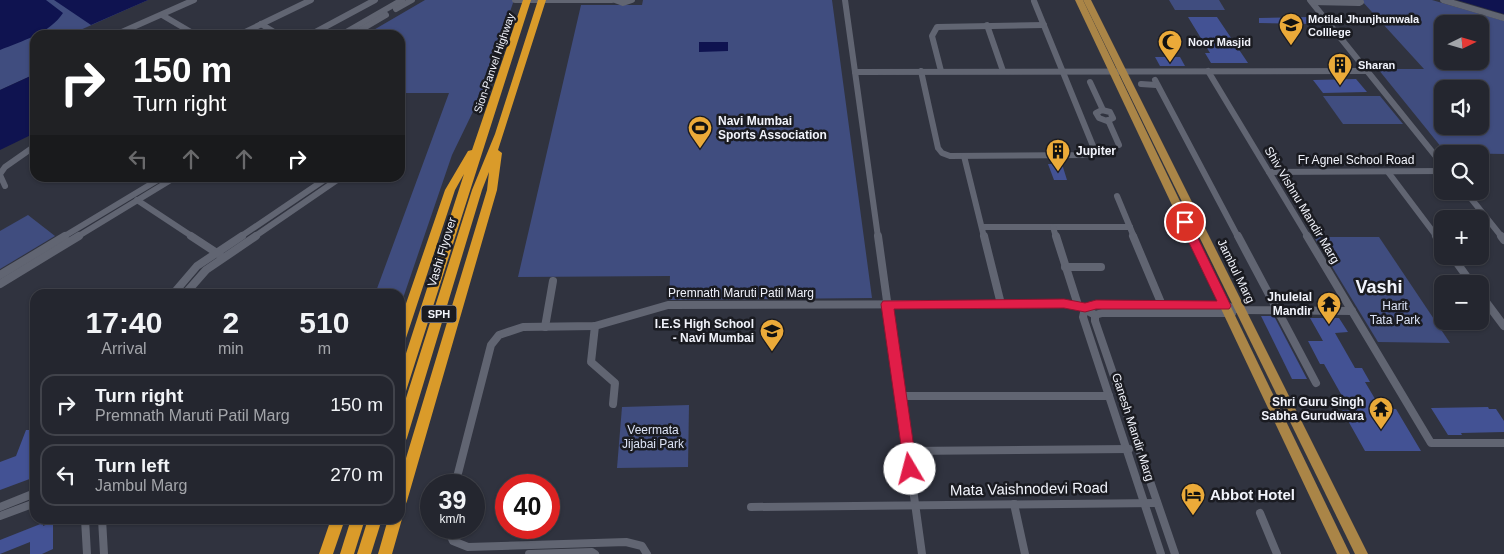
<!DOCTYPE html>
<html lang="en">
<head>
<meta charset="utf-8">
<style>
  :root { --surface:#24262f; --page:#2c2e37; --text:#f1f3f6; --muted:#a3a5aa; --line:#41434b }
  body { margin:0; font-family:Helvetica,sans-serif; background:var(--page); color:var(--text); height:100vh; display:flex; flex-direction:column; font-size:19px; white-space:nowrap }
  * { box-sizing:border-box; margin:0 }
  p { font-size:16px; color:var(--muted) }
  .icon { flex:none; width:28px; height:28px; fill:none; stroke:currentColor; stroke-width:2; stroke-linecap:round; stroke-linejoin:round }
  .map { position:relative; flex:1; overflow:hidden }
  .panel { position:absolute; left:30px; top:289px; width:375px; height:235px; display:flex; flex-direction:column; background:var(--surface); border-radius:15px; box-shadow:0 1px 4px #0004,0 0 0 1px var(--line) }
  .panel>* { flex:none }
  .top-card { position:absolute; left:30px; top:30px; width:375px; height:152px; border-radius:15px; box-shadow:0 1px 4px #0004,0 0 0 1px var(--line); background:#202124; color:#fff; overflow:hidden }
  .needle { width:32px; rotate:85deg }
  .fabs { position:absolute; left:1434px; top:15px; display:grid; gap:10px }
  .fabs a { display:grid; place-items:center; width:55px; height:55px; border-radius:10px; background:var(--surface); box-shadow:0 1px 4px #0004,0 0 0 1px var(--line); font-size:25px }
  .speed { position:absolute; left:420px; top:474px; display:flex; gap:10px; font-size:25px; font-weight:700; text-align:center }
  .speed>* { display:grid; place-content:center; width:65px; height:65px; border-radius:50%; background:var(--surface); box-shadow:0 1px 4px #0004,0 0 0 1px var(--line); line-height:1 }
  .speed small { font-size:12px; font-weight:400 }
  .speed .limit { border:8px solid #d22; background:#fff; color:#111 }
  .pin { position:absolute; display:grid; place-items:center; width:42px; height:42px; color:#fff; margin:-21px; border:2px solid #fff; border-radius:50%; box-shadow:0 1px 5px #0007 }
  .me { position:absolute; width:55px; margin:-28px; rotate:352deg; stroke-linejoin:round; filter:drop-shadow(0 0 4px #0008) }
  .turn { display:flex; align-items:center; gap:18px; height:105px; padding:0 20px; font-size:22px }
  .turn .icon { width:65px; height:65px; stroke-width:2.5 }
  .turn b { display:block; font-size:35px; line-height:42px }
  .lanes { display:flex; align-items:center; height:48px; padding:0 20px; background:#0003; justify-content:center; gap:25px; direction:ltr }
  .lanes .off { opacity:.35 }
  .eta { display:flex; justify-content:space-evenly; align-items:center; height:85px; text-align:center }
  .eta b { font-size:30px; font-weight:700; line-height:35px }
  ul { padding:0; list-style:none }
  li { display:flex; align-items:center; gap:15px; height:62px; margin:0 10px 8px; padding:0 10px; border:2px solid var(--line); border-radius:15px }
  li div { flex:1 }
  li b { display:block; font-size:19px }
  li em { font-style:normal }
  .map>svg:first-child { display:block }
</style>
</head>
<body>
<div class="map">
<svg width="1504" height="554" viewBox="0 0 1504 554">
  <rect width="100%" height="100%" fill="#30333f"/>
  <g fill="#404d7f" fill-rule="evenodd">
    <path d="M0 0H148L69 35H35V50L31 52 35 55V74L0 90Z"/>
    <path d="M425 0H514L482 93 452 155 400 307V294H375L449 93H400V35H365Z"/>
    <path d="M643 0H832L872 298 669 300 670 276 518 277 581 5H642Z"/>
    <path d="M1169 0H1219L1225 10H1175Z"/>
    <path d="M1361 0H1432L1504 21V154L1446 153 1378 69H1424ZM1442 24H1480V61H1442ZM1442 89H1480V126H1442Z"/>
    <path d="M1323 96H1380L1403 124H1343Z"/>
    <path d="M28 215 55 236 0 269V231Z"/>
    <path d="M1314 237H1379L1450 343 1378 342Z"/>
    <path d="M689 405 688 467 617 468 622 407Z"/>
  </g>
  <g fill="#0f1350">
    <path d="M0 0H46L63 13C50 33 22 41 0 50Z"/>
    <path d="M54 0H148L91 25Z"/>
    <path d="M1457 0H1504V14Z"/>
    <path d="M699 42H728V51L699 52Z"/>
    <path d="M35 74V133L0 150V90Z"/>
  </g>
  <g fill="#435294">
    <path d="M1188 17H1217L1248 63H1211L1205 53H1210Z"/>
    <path d="M1310 17 1316 24 1259 23V18Z"/>
    <path d="M1155 57H1180L1185 66H1160Z"/>
    <path d="M1356 79 1367 92 1323 93 1313 80Z"/>
    <path d="M1048 164H1062L1067 180H1054Z"/>
    <path d="M1261 316H1274L1307 379H1292Z"/>
    <path d="M1310 318H1339L1348 332 1335 333 1355 368H1362L1370 382H1365L1381 409H1396L1421 451H1365L1342 410H1350L1324 364H1320L1308 341H1323Z"/>
    <path d="M1488 407 1489 409H1496L1504 421V432L1461 433 1462 435H1448L1431 408Z"/>
    <path d="M26 430H35V477L0 490V462L16 456Z"/>
    <path d="M53 522V549L42 554H30V542L0 554V540L43 523V526Z"/>
  </g>
  <g fill="none" stroke-linecap="round" stroke-linejoin="round">
    <g stroke="#616572" stroke-width="6">
      <path d="M515 0H612"/>
      <path d="M615 0 623 3 632 0"/>
      <path d="M845 0 878 237"/>
      <path d="M1310 0 1442 164"/>
      <path d="M1443 0 1504 18"/>
      <path d="M1312 2 1359 3 1361 2 1360 0"/>
      <path d="M396 9 412 0"/>
      <path d="M162 15 196 35"/>
      <path d="M261 24 279 35"/>
      <path d="M987 25 1003 71"/>
      <path d="M115 35 194 0"/>
      <path d="M239 35 311 0"/>
      <path d="M310 35 375 0"/>
      <path d="M341 35 402 0"/>
      <path d="M352 35 386 15"/>
      <path d="M921 71 938 148 942 153 950 156 1087 155 1092 151 1093 146 1034 1"/>
      <path d="M941 71 932 36 937 27 1044 25"/>
      <path d="M1208 71 1308 237"/>
      <path d="M855 72 1366 71"/>
      <path d="M1155 80 1238 237"/>
      <path d="M1090 82 1103 110"/>
      <path d="M1141 84 1156 85"/>
      <path d="M1102 110 1110 112 1113 118 1107 121 1099 118 1096 113Z"/>
      <path d="M1108 120 1119 145"/>
      <path d="M964 156 984 237"/>
      <path d="M1269 172 1442 171"/>
      <path d="M1388 172 1437 237"/>
      <path d="M0 174 5 167 35 146"/>
      <path d="M0 175 5 186"/>
      <path d="M1465 191 1502 237"/>
      <path d="M1117 196 1134 237"/>
      <path d="M137 200 193 237"/>
      <path d="M982 227H1130"/>
      <path d="M1053 227 1056 237"/>
      <path d="M63 237 161 178"/>
      <path d="M77 237 174 178"/>
      <path d="M240 237 327 178"/>
      <path d="M254 237 340 178"/>
    </g>
    <g stroke="#616572" stroke-width="8">
      <path d="M191 236 220 255"/>
      <path d="M878 236 922 554"/>
      <path d="M984 236 1001 304"/>
      <path d="M1056 236 1078 305"/>
      <path d="M1133 236 1162 305"/>
      <path d="M1238 236 1316 383"/>
      <path d="M1307 236 1431 443H1504"/>
      <path d="M1436 236 1442 244"/>
      <path d="M1501 236 1504 240"/>
      <path d="M1452 256 1472 284"/>
      <path d="M1065 267H1101"/>
      <path d="M0 275 65 236"/>
      <path d="M0 284 79 236"/>
      <path d="M173 294 197 266 242 236"/>
      <path d="M185 294 206 270 256 236"/>
      <path d="M1480 294 1504 326"/>
      <path d="M1085 308 1096 305 1225 306 1241 310 1352 311"/>
      <path d="M1085 308 1083 317 1161 554"/>
      <path d="M1095 315V321L1175 554"/>
      <path d="M1095 315 1102 313H1232"/>
      <path d="M595 326 591 362 615 383 613 404"/>
      <path d="M545 327 553 281"/>
      <path d="M900 396H1109"/>
      <path d="M908 451 1129 449"/>
      <path d="M455 485 491 345 499 335 523 327 595 326 668 305 1064 304 1078 305 1095 315"/>
      <path d="M1014 504 1025 554"/>
      <path d="M0 507 35 493"/>
      <path d="M751 507 1157 503"/>
      <path d="M1260 513 1277 554"/>
      <path d="M0 516 35 503"/>
      <path d="M85 519 87 554"/>
      <path d="M102 519 104 554"/>
      <path d="M447 528 453 541 468 547 626 542 642 546 647 554"/>
      <path d="M529 554 592 552 595 554"/>
    </g>
    <g fill="#aa8547" fill-rule="evenodd">
      <path d="M1075 0H1083L1350 554H1337Z"/>
      <path d="M1083 0H1091L1368 554H1355Z"/>
    </g>
    <g fill="#da9b2a" fill-rule="evenodd">
      <path d="M523 0H531L406 391 404 395 400 396V372L464 174 455 190 406 338 404 341 400 343V321L445 190 468 151 472 150Z"/>
      <path d="M538 0H546L498 150 502 153 497 190 407 501 405 506 400 507V478L487 190 489 172 482 190 407 438 405 442 400 444V417L472 190 495 134Z"/>
      <path d="M400 514 402 519 392 554H378L388 519H400Z"/>
      <path d="M331 519H345L333 554H319Z"/>
      <path d="M351 519H365L354 554H340Z"/>
      <path d="M368 519H382L371 554H357Z"/>
    </g>
  </g>
  <path fill="#e11d48" stroke="#92132f" d="M1185 218 1190 222 1231 306 1229 309H1096L1085 312 1064 308 894 309 917 469 915 473 910 475 905 473 881 304 883 301 1064 299 1085 303 1096 300 1217 301 1179 222Z"/>
  <defs>
    <symbol id="university-pin" viewBox="-11 -11 22 30"><path d="M0 17L-7.5 6A9.5 9.5 0 1 1 7.5 6Z" fill="#ebaa39" stroke="#1a1b21"/><path d="M0-5L7-2L0 1L-7-2ZM-4 1L0 2.5L4 1V4Q0 6-4 4Z" fill="#111"/></symbol>
    <symbol id="mosque-pin" viewBox="-11 -11 22 30"><path d="M0 17L-7.5 6A9.5 9.5 0 1 1 7.5 6Z" fill="#ebaa39" stroke="#1a1b21"/><path d="M3.5-4.9A6 6 0 1 0 3.5 4.9A5 5 0 1 1 3.5-4.9Z" fill="#111"/></symbol>
    <symbol id="building-pin" viewBox="-11 -11 22 30"><path d="M0 17L-7.5 6A9.5 9.5 0 1 1 7.5 6Z" fill="#ebaa39" stroke="#1a1b21"/><path d="M-4-6H4V6H1V3H-1V6H-4ZM-2.5-4.3h1.7v1.8h-1.7ZM.8-4.3h1.7v1.8H.8ZM-2.5-1h1.7V.8h-1.7ZM.8-1h1.7V.8H.8Z" fill="#111"/></symbol>
    <symbol id="stadium-pin" viewBox="-11 -11 22 30"><path d="M0 17L-7.5 6A9.5 9.5 0 1 1 7.5 6Z" fill="#ebaa39" stroke="#1a1b21"/><path d="M0-5a6.5 5 0 1 0 0 10a6.5 5 0 1 0 0-10ZM-3.5-1.8h7v3.6h-7Z" fill="#111"/></symbol>
    <symbol id="temple-pin" viewBox="-11 -11 22 30"><path d="M0 17L-7.5 6A9.5 9.5 0 1 1 7.5 6Z" fill="#ebaa39" stroke="#1a1b21"/><path d="M0-6L5-2H3V0L6.5 2.5H4V6H1.5V3h-3V6H-4V2.5H-6.5L-3 0V-2H-5Z" fill="#111"/></symbol>
    <symbol id="school-pin" viewBox="-11 -11 22 30"><path d="M0 17L-7.5 6A9.5 9.5 0 1 1 7.5 6Z" fill="#ebaa39" stroke="#1a1b21"/><path d="M0-5L7-2L0 1L-7-2ZM-4 1L0 2.5L4 1V4Q0 6-4 4Z" fill="#111"/></symbol>
    <symbol id="hotel-pin" viewBox="-11 -11 22 30"><path d="M0 17L-7.5 6A9.5 9.5 0 1 1 7.5 6Z" fill="#ebaa39" stroke="#1a1b21"/><path d="M-6-4.5h1.5V1H6V5H4.5V3h-9V5H-6ZM-4 0a1.8 1.8 0 1 1 3.6 0ZM.5 0V-2.5h3Q6-2.5 6 0Z" fill="#111"/></symbol>
  </defs>
  <g fill-rule="evenodd">
    <use href="#university-pin" x="1277" y="11" width="28" height="38"/>
    <use href="#mosque-pin" x="1156" y="28" width="28" height="38"/>
    <use href="#building-pin" x="1326" y="51" width="28" height="38"/>
    <use href="#stadium-pin" x="686" y="114" width="28" height="38"/>
    <use href="#building-pin" x="1044" y="137" width="28" height="38"/>
    <use href="#temple-pin" x="1315" y="290" width="28" height="38"/>
    <use href="#school-pin" x="758" y="317" width="28" height="38"/>
    <use href="#temple-pin" x="1367" y="395" width="28" height="38"/>
    <use href="#hotel-pin" x="1179" y="481" width="28" height="38"/>
  </g>
  <g text-anchor="middle" stroke-width="5" stroke-linejoin="round" paint-order="stroke">
    <g font-size="11" font-weight="bold" fill="#f1f3fb" stroke="#1a1b21" text-anchor="start">
      <text x="1308" y="23">Motilal Jhunjhunwala<tspan x="1308" dy="13">Colllege</tspan></text>
      <text x="1188" y="46">Noor Masjid</text>
      <text x="1358" y="69">Sharan</text>
    </g>
    <g font-size="11" fill="#f1f3fb" stroke="#1a1b21">
      <text transform="translate(494 63) rotate(-71)" y="4">Sion-Panvel Highway</text>
    </g>
    <rect fill="#1a1b21" stroke="#b0b2ba" stroke-width="1" x="421.5" y="305.5" width="35" height="17" rx="4"/>
    <g font-size="11" font-weight="bold" fill="#f1f3fb">
      <text x="439" y="318">SPH</text>
    </g>
    <g font-size="12" font-weight="bold" fill="#f1f3fb" stroke="#1a1b21" text-anchor="end">
      <text x="718" y="125" text-anchor="start">Navi Mumbai<tspan x="718" dy="14">Sports Association</tspan></text>
      <text x="1076" y="155" text-anchor="start">Jupiter</text>
      <text x="1312" y="301">Jhulelal<tspan x="1312" dy="14">Mandir</tspan></text>
      <text x="754" y="328">I.E.S High School<tspan x="754" dy="14">- Navi Mumbai</tspan></text>
      <text x="1364" y="406">Shri Guru Singh<tspan x="1364" dy="14">Sabha Gurudwara</tspan></text>
    </g>
    <g font-size="12" fill="#f1f3fb" stroke="#1a1b21">
      <text x="1356" y="164">Fr Agnel School Road</text>
      <text transform="translate(1302 205) rotate(59)" y="4">Shiv Vishnu Mandir Marg</text>
      <text transform="translate(442 252) rotate(-73)" y="4">Vashi Flyover</text>
      <text transform="translate(1236 271) rotate(64)" y="4">Jambul Marg</text>
      <text x="741" y="297">Premnath Maruti Patil Marg</text>
      <text transform="translate(1133 427) rotate(72)" y="4">Ganesh Mandir Marg</text>
    </g>
    <g font-size="12" fill="#dbe2f5" stroke="#1a1b21">
      <text x="1395" y="310">Harit<tspan x="1395" dy="14">Tata Park</tspan></text>
      <text x="653" y="434">Veermata<tspan x="653" dy="14">Jijabai Park</tspan></text>
    </g>
    <g font-size="15" fill="#f1f3fb" stroke="#1a1b21">
      <text transform="translate(1029 489) rotate(-1)" y="5">Mata Vaishnodevi Road</text>
    </g>
    <g font-size="15" font-weight="bold" fill="#f1f3fb" stroke="#1a1b21" text-anchor="start">
      <text x="1210" y="500">Abbot Hotel</text>
    </g>
    <g font-size="18" font-weight="bold" fill="#f1f3fb" stroke="#1a1b21">
      <text x="1379" y="293">Vashi</text>
    </g>
  </g>
</svg>
<div class="fabs">
<a><svg class="needle" viewBox="-14 -14 28 28"><path d="M0-13l5 13h-10z" fill="#e53935"/><path d="M0 13l5-13h-10z" fill="#a3a5aa"/></svg></a>
<a><svg class="icon" aria-label="sound" viewBox="0 0 24 24"><path d="M4 9h4l5-4v14l-5-4H4zM17 9q2 3 0 6"/></svg></a>
<a><svg class="icon" aria-label="search" viewBox="0 0 24 24"><circle cx="10" cy="10" r="6"/><path d="M15 15l6 6"/></svg></a>
<a>+</a>
<a>−</a>
</div>
<div class="speed"><div>39<small>km/h</small></div><div class="limit">40</div></div>
<div class="pin" style="left:1185px;top:222px;background:#d93025"><svg class="icon" aria-label="arrive" viewBox="0 0 24 24"><path d="M6 21V4h12l-3 4 3 4H6"/></svg></div>
<svg class="me" style="left:910px;top:469px" viewBox="-20 -20 40 40"><circle r="19" fill="#fff"/><path d="M0-13L10 11 0 6-10 11z" fill="#e11d48"/></svg>
<div class="top-card">
<div class="turn"><svg class="icon" aria-label="right" viewBox="0 0 24 24"><path d="M7 20v-9h11M14 6l5 5-5 5"/></svg><div><b>150 m</b>Turn right</div></div>
<div class="lanes"><svg class="icon off" aria-label="left" viewBox="0 0 24 24"><path d="M17 20v-9H6M10 6l-5 5 5 5"/></svg><svg class="icon off" aria-label="ahead" viewBox="0 0 24 24"><path d="M12 20V5M6 11l6-6 6 6"/></svg><svg class="icon off" aria-label="ahead" viewBox="0 0 24 24"><path d="M12 20V5M6 11l6-6 6 6"/></svg><svg class="icon" aria-label="right" viewBox="0 0 24 24"><path d="M7 20v-9h11M14 6l5 5-5 5"/></svg></div>
</div>
<section class="panel">
<div class="eta">
<div><b>17:40</b><p>Arrival</p></div>
<div><b>2</b><p>min</p></div>
<div><b>510</b><p>m</p></div>
</div>
<ul>
<li><svg class="icon" aria-label="right" viewBox="0 0 24 24"><path d="M7 20v-9h11M14 6l5 5-5 5"/></svg><div><b>Turn right</b><p>Premnath Maruti Patil Marg</p></div><em>150 m</em></li>
<li><svg class="icon" aria-label="left" viewBox="0 0 24 24"><path d="M17 20v-9H6M10 6l-5 5 5 5"/></svg><div><b>Turn left</b><p>Jambul Marg</p></div><em>270 m</em></li>
</ul>
</section>
</div>
</body>
</html>
